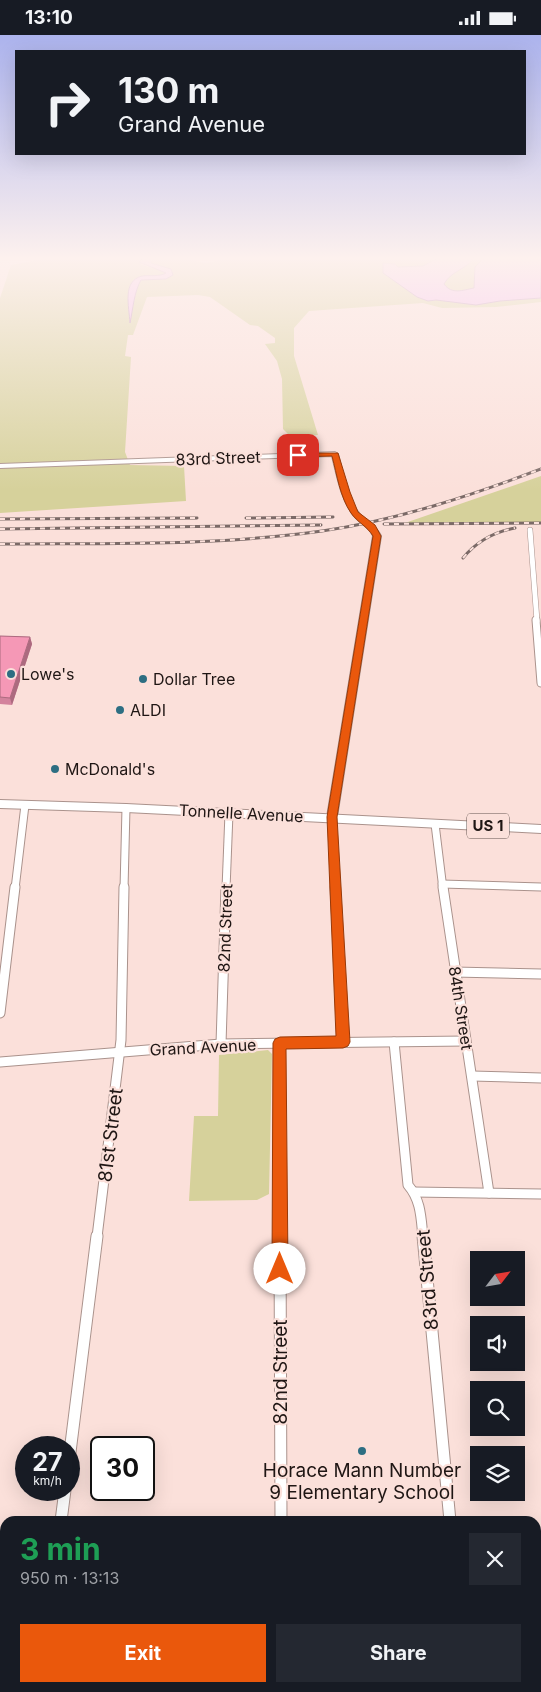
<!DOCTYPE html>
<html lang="en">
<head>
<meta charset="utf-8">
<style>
  :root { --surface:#171b24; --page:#242831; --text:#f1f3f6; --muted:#9ea1a6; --accent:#ea580c }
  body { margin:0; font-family:Inter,sans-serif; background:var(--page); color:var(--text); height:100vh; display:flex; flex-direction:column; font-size:19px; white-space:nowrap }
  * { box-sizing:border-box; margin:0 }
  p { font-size:16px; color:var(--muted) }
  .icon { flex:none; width:28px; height:28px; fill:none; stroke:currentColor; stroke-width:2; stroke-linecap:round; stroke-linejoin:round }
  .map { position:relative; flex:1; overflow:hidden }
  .sheet { position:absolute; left:0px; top:1481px; width:541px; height:176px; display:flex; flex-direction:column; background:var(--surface); border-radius:15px 15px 0 0; box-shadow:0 5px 20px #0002 }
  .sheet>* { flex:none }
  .hud { position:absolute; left:15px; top:15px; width:511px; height:105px; border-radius:0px; box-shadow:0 5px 20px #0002; background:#171b24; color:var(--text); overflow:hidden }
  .needle { width:32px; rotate:59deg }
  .controls { position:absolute; left:470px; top:1216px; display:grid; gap:10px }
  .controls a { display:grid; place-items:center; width:55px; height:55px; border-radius:0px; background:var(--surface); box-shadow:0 5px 20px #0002; font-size:25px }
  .speed { position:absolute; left:15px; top:1401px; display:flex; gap:10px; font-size:25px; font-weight:700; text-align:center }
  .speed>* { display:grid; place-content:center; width:65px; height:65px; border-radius:50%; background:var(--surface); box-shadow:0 5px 20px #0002; line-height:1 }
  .speed small { font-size:12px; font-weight:400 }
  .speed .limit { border:2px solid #111; border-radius:8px; background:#fff; color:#111 }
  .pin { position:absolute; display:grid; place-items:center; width:42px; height:42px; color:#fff; margin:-21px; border-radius:10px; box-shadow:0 2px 8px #0006 }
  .me { position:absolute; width:55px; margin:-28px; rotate:0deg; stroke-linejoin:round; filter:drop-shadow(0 0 4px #0008) }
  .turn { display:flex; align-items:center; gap:18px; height:105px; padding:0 20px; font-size:22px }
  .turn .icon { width:65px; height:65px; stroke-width:2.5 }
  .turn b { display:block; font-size:35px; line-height:42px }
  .round { display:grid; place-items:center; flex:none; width:52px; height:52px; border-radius:0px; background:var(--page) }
  .overview { display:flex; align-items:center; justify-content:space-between; height:85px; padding:0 20px }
  h1 { font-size:30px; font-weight:700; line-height:38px; color:#1e9e55 }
  .button { display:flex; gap:10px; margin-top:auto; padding:10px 20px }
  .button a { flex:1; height:58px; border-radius:0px; background:var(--accent); color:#fff; font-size:20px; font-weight:700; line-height:58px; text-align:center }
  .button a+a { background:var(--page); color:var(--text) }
  .status { display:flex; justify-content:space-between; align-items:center; height:35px; padding:0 25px; background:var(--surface); direction:ltr }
  .status svg { height:14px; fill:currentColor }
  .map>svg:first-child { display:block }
</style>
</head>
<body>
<div class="status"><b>13:10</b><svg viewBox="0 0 49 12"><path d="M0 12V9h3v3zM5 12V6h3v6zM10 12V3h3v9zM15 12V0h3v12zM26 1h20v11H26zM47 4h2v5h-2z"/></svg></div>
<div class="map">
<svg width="541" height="1657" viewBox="0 0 541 1657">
  <rect width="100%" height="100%" fill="#fbe0da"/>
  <g fill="#d6d19b">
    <path d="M43 224H142L139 227 142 230 165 236 167 238C156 242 144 241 133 245L130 286C134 272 134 257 141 245L166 244 173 240 150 228 153 224H185L206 228 224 224H436L423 231 398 232 428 266 436 265 476 270 500 266 541 263V267L496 272 442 273 423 268 309 276 294 293V321L318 400 291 402 283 394 282 344 277 326 265 309 275 308V303L258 291 250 290 210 262 198 260 147 262 133 300H128L125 321 131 322 125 417 130 430 184 431 186 466 0 478V263L11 230Z"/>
    <path d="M473 224H483L475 232 474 254C463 255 451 260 444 249 451 236 465 234 473 224Z"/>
    <path d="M541 441V488L402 489Z"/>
    <path d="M268 1015 272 1019 269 1159 257 1165 189 1166 194 1081H218L219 1020Z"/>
  </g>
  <g fill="#f2b1f5" stroke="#b382b2">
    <path d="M142 224H153L151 228 171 234 173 240 166 244 141 245C134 257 133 274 130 288 129 271 122 246 142 241 150 240 159 242 166 238L139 227Z"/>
    <path d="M436 224H473C465 235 451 236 444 249 452 260 463 255 474 253L475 232 483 224H537L541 225V263L500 266 476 270 436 265 428 266 417 262 383 238V228L395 229 398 232 423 231Z"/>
  </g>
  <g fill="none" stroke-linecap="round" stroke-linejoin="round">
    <defs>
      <path id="minor-far3" d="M530 495 537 586"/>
      <g id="minor-far2">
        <path d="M536 585 541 648"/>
        <path d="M332 782 336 854"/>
        <path d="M435 789 443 854"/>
        <path d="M442 849 541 852"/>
        <path d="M15 854 25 770"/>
        <path d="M124 854 126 773"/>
        <path d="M226 854 229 778"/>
      </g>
      <g id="minor-far1">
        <path d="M335 852 343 1007"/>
        <path d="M443 852 489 1158"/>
        <path d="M454 937 541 939"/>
        <path d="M0 978 15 852"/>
        <path d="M394 1007 408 1150C421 1165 421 1183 423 1202"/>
        <path d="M280 1008V1202"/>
        <path d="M221 1009 226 852"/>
        <path d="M0 1027 221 1009 466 1006"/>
        <path d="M472 1041 541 1043"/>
        <path d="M414 1157 541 1159"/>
        <path d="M97 1202 121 1005 124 852"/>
      </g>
      <g id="minor">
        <path d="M280 1201 281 1486"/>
        <path d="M423 1201 450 1486"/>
        <path d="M69 1425 97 1201"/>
        <path d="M61 1486 65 1455"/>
        <path d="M40 1652V1657"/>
        <path d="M282 1652V1657"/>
        <path d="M466 1652V1657"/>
      </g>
      <path id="tertiary" d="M335 417 338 419C343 438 346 463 359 478 366 487 376 490 381 501L337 782 332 786 327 782 373 501C370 492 360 489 354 481 341 465 337 441 332 421L0 433V429Z"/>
      <path id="primary" d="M0 765 126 769 541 790V798L126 777 0 773Z"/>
    </defs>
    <use href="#minor-far3" stroke="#aa928c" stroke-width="6"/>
    <use href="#minor-far2" stroke="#aa928c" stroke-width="9"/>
    <use href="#minor-far1" stroke="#aa928c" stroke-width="11"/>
    <use href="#minor" stroke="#aa928c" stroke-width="13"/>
    <use href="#tertiary" stroke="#aa928c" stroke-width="2"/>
    <use href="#primary" stroke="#aa928c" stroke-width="2"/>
    <use href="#minor-far3" stroke="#fff" stroke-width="5"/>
    <use href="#minor-far2" stroke="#fff" stroke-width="7"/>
    <use href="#minor-far1" stroke="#fff" stroke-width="9"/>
    <use href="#minor" stroke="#fff" stroke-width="11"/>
    <use href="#tertiary" fill="#fff" fill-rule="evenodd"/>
    <use href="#primary" fill="#fff" fill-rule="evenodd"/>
    <defs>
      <g id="rail">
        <path d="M246 483 333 482"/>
        <path d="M0 484 197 483"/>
        <path d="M384 489 541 488"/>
        <path d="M0 494 321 490"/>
        <path d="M0 509C107 508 216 511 322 496 398 485 470 461 541 434"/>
        <path d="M463 523C477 506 494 497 515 493"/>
      </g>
    </defs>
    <use href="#rail" stroke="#7b6a67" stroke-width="3"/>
    <use href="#rail" stroke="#fbe0da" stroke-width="2" stroke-dasharray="5" stroke-linecap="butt"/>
  </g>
  <path fill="#d3839d" d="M0 601 30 602 32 609 12 670 0 669Z"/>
  <g fill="#ac6a7f">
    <path d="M30 602 32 609 12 670 10 663Z"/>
    <path d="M132 1652H135L134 1657H132Z"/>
  </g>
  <g fill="#f598b6" stroke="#ac6a7f">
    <path d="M0 601 30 602 10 663 0 662Z"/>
    <rect x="72" y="1652" width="60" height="5"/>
  </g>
  <linearGradient id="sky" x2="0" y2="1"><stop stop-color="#acb3ed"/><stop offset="0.49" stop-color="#fdf1ee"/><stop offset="1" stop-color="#fdf1ee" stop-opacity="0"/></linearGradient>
  <rect width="541" height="456" fill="url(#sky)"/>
  <path fill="#ea580c" stroke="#983908" d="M298 418H338L350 457 358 477 375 490 381 501 337 782 350 1007 348 1011 343 1013 286 1014 288 1234 285 1240 280 1242 275 1240 272 1234 273 1008 275 1004 280 1002 336 1001 327 782 373 501C367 491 357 487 351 478 340 462 337 440 332 421L296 422V419Z"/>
  <g fill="#2d6e82" stroke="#fbe0da" stroke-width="2">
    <circle cx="11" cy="639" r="5"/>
    <circle cx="143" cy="644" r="5"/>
    <circle cx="120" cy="675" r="5"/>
    <circle cx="55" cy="734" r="5"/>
    <circle cx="362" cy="1416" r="5"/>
  </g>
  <g text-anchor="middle" stroke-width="4.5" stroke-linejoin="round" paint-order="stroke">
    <rect fill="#fbe0da" stroke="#61534f" stroke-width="1" x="467" y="778.5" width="42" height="25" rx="4"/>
    <g font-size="15" font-weight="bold" fill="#1f1614">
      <text x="488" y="796">US 1</text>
    </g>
    <g font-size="16" fill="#1f1614" stroke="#fbe0da">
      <text transform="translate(218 423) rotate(-2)" y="6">83rd Street</text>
      <text transform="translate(241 778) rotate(3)" y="6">Tonnelle Avenue</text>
      <text transform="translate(225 893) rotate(-88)" y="6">82nd Street</text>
      <text transform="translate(461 973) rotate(81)" y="6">84th Street</text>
      <text transform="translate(203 1012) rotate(-3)" y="6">Grand Avenue</text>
    </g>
    <g font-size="16" fill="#1f1614" stroke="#fbe0da" text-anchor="start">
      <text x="21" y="645">Lowe's</text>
      <text x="153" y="650">Dollar Tree</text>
      <text x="130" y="681">ALDI</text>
      <text x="65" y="740">McDonald's</text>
    </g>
    <g font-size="19" fill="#1f1614" stroke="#fbe0da">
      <text transform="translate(110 1100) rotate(-83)" y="7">81st Street</text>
      <text transform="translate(427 1245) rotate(-95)" y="7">83rd Street</text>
      <text transform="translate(280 1337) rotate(-90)" y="7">82nd Street</text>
    </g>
    <g font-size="19" fill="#1f1614" stroke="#fbe0da">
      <text x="362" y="1442">Horace Mann Number<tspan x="362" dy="22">9 Elementary School</tspan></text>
    </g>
  </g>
</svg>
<div class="controls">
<a><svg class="needle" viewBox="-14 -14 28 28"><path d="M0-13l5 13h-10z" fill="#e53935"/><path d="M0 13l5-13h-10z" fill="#9ea1a6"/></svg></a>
<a><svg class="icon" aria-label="sound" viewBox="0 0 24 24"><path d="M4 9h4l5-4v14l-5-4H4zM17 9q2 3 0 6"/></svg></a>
<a><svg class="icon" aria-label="search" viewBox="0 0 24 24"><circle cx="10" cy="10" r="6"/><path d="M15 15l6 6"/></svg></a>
<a><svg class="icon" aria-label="layers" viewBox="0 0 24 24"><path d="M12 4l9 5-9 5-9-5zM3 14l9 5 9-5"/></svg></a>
</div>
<div class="speed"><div>27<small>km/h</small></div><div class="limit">30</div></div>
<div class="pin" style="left:298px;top:420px;background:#d93025"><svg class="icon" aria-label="arrive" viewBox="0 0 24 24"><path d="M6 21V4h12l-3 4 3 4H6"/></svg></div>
<svg class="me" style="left:280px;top:1234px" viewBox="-20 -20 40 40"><circle r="19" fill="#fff"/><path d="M0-13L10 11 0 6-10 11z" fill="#ea580c"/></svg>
<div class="hud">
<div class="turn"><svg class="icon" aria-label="right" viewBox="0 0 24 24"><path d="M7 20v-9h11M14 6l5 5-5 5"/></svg><div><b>130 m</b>Grand Avenue</div></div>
</div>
<section class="sheet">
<div class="overview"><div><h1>3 min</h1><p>950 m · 13:13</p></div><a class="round"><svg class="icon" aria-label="close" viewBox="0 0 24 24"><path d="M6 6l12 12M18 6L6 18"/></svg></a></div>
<div class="button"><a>Exit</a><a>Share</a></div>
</section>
</div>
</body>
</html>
